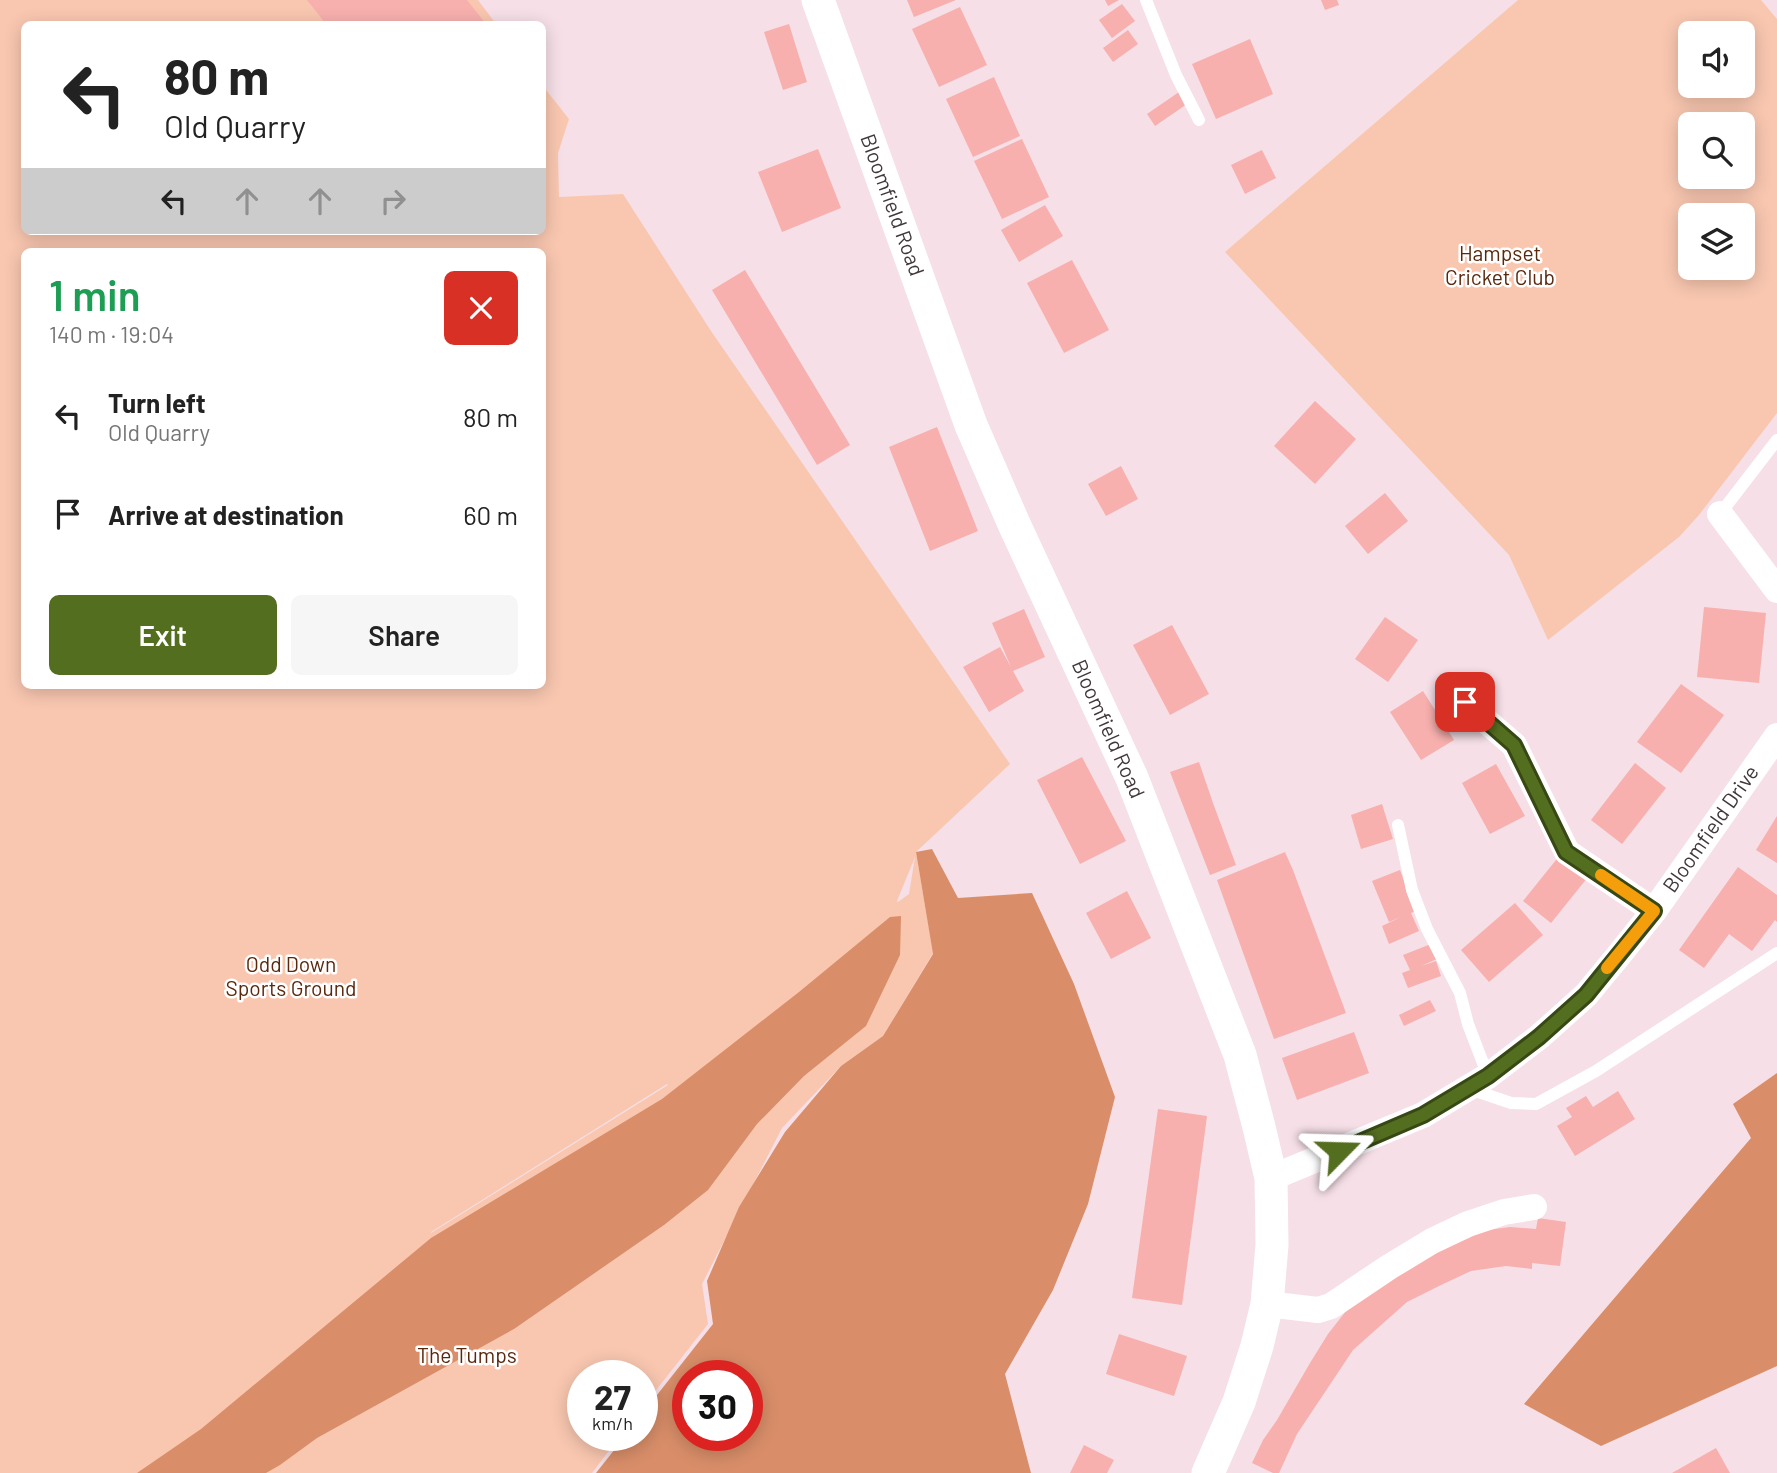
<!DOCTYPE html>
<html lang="en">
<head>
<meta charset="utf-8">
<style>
  :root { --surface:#fff; --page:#f6f6f6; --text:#222; --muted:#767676; --accent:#546e20 }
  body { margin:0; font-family:Barlow,sans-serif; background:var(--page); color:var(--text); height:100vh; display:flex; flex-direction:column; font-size:26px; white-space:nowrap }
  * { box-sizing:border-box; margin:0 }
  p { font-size:23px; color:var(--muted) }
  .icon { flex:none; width:38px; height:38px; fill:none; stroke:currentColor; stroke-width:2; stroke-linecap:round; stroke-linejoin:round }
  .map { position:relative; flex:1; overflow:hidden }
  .panel { position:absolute; left:21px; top:248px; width:525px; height:441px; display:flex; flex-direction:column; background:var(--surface); border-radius:10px; box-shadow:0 4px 18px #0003 }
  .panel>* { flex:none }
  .hud { position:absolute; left:21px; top:21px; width:525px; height:214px; border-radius:10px; box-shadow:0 4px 18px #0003; background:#fff; color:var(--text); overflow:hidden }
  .buttons { position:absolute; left:1678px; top:21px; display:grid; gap:14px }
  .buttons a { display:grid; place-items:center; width:77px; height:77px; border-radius:10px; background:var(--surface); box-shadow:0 4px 18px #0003; font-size:35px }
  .speed { position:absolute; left:567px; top:1360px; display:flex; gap:14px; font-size:35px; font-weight:700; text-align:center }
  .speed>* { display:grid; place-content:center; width:91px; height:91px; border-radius:50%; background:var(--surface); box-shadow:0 4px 18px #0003; line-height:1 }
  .speed small { font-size:18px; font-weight:400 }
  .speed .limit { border:10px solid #d22; background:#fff; color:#111 }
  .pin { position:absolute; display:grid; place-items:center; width:60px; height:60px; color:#fff; margin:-30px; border-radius:14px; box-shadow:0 4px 10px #0006 }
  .me { position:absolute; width:77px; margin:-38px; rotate:68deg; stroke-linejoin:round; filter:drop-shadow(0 0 5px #0008) }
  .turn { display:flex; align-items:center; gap:24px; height:147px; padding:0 28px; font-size:32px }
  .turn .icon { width:91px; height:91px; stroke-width:2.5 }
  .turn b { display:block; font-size:49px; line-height:60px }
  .lanes { display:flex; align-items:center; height:66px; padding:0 28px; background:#0003; justify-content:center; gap:35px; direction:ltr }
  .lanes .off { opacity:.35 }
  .round { display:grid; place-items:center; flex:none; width:74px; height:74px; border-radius:10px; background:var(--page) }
  .headline { display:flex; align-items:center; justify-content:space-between; height:119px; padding:0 28px }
  h1 { font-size:42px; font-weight:600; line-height:52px; color:#1e9e55 }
  .button { display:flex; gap:14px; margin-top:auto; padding:14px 28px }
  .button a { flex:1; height:80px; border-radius:10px; background:var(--accent); color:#fff; font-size:28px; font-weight:600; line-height:80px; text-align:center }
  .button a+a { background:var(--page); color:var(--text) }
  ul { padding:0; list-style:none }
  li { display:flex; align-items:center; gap:21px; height:98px; padding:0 28px }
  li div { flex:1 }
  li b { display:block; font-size:26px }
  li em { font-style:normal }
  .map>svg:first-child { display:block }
</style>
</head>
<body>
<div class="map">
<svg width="1777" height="1473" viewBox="0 0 1777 1473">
  <rect width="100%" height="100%" fill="#f6dfe7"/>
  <g fill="#f9c7b0" fill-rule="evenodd">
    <path d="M0 0H478L496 24H24V231H542L543 86 569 119 558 153 559 197 623 194 711 331 1010 764 916 852 933 953 883 1036 841 1066 782 1128 702 1284 708 1324 642 1408V1376H583V1435H621L592 1473H0ZM24 252H542V686H24ZM915 857 909 894 898 902 897 901ZM668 1085 431 1233V1232L667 1084Z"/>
    <path d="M1518 0H1761L1777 19V413L1699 515 1679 537 1548 640 1509 555 1225 252ZM1690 33H1743V86H1690ZM1690 124H1743V177H1690ZM1690 215H1743V268H1690Z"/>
  </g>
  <g fill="#d98e69" fill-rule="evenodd">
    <path d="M932 849 958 898 1032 893 1074 984 1115 1097 1088 1204 1053 1290 1005 1374 1031 1473H596L626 1435H642V1414L713 1324 707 1281 739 1207 785 1132 841 1066 883 1036 933 954 916 852ZM688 1376H747V1435H688Z"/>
    <path d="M901 916 900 955 866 1026 804 1076 757 1124 708 1190 664 1225 514 1329 317 1438 280 1465 266 1473H137L201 1429 431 1238 662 1099 799 992 890 917Z"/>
    <path d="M1777 1073V1366L1601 1446 1524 1404 1751 1138 1733 1104Z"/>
  </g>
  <g fill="#f7b0ae">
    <path d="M307 0H467L486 24H326Z"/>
    <path d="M907 0H956L914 17Z"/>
    <path d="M1105 0H1119L1108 6Z"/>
    <path d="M1321 0H1337L1339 5 1325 10Z"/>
    <path d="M1122 4 1135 21 1112 38 1099 20Z"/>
    <path d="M960 7 987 65 939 87 912 29Z"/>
    <path d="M789 24 807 82 783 90 764 32Z"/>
    <path d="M1128 30 1138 44 1113 62 1103 48Z"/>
    <path d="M1250 39 1273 94 1216 119 1192 64Z"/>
    <path d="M994 77 1020 136 973 157 946 99Z"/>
    <path d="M1179 92 1187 104 1155 126 1147 114Z"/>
    <path d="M1022 139 1049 197 1002 219 974 161Z"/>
    <path d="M818 149 841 208 782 232 758 172Z"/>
    <path d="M1262 150 1276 178 1245 194 1231 165Z"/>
    <path d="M1045 205 1063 236 1019 262 1001 230Z"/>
    <path d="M1072 260 1109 330 1064 353 1027 283Z"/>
    <path d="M745 270 850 445 817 465 712 290Z"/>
    <path d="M1315 401 1356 439 1315 484 1274 446Z"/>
    <path d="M937 427 978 531 930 551 889 447Z"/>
    <path d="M1121 466 1138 499 1106 516 1088 484Z"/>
    <path d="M1385 493 1408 521 1368 554 1345 526Z"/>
    <path d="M1704 607 1766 613 1759 683 1697 677Z"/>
    <path d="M1024 609 1045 657 1013 671 1024 691 989 712 963 667 1000 647 1011 667 992 623Z"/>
    <path d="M1385 617 1418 640 1388 682 1355 659Z"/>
    <path d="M1172 625 1209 694 1170 715 1133 645Z"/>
    <path d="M1681 684 1724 715 1681 773 1637 742Z"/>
    <path d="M1423 691 1454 740 1421 760 1390 712Z"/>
    <path d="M1082 757 1126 841 1080 864 1037 780Z"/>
    <path d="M1199 762 1213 803 1236 865 1210 875 1170 772Z"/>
    <path d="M1635 763 1666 788 1622 844 1591 820Z"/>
    <path d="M1496 764 1525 816 1490 834 1462 783Z"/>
    <path d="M1382 804 1393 839 1361 849 1351 815Z"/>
    <path d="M1777 816V863L1756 850Z"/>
    <path d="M1285 852 1293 870 1346 1013 1274 1039 1217 880Z"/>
    <path d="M1560 855 1588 877 1551 923 1523 901Z"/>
    <path d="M1738 867 1777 895V922L1775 920 1752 951 1729 934 1704 968 1679 950Z"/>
    <path d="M1400 870 1407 889 1418 910 1411 913 1419 931 1389 944 1382 926 1401 917 1389 922 1372 881Z"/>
    <path d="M1127 891 1151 938 1111 959 1086 913Z"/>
    <path d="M1515 903 1543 935 1489 982 1461 950Z"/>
    <path d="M1431 944 1437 959 1421 966 1436 961 1441 976 1408 988 1402 973 1410 970 1403 955Z"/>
    <path d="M1430 1000 1436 1011 1404 1026 1399 1015Z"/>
    <path d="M1354 1032 1369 1073 1297 1100 1282 1058Z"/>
    <path d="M1618 1091 1635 1119 1575 1156 1557 1126 1572 1117 1566 1108 1586 1096 1593 1107Z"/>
    <path d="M1158 1109 1207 1116 1182 1305 1132 1298Z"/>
    <path d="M1538 1218 1566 1222 1560 1266 1532 1263V1269L1506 1266 1471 1271 1441 1285 1407 1302 1353 1350 1297 1434 1279 1473H1273L1252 1463 1263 1440 1277 1420 1310 1363 1328 1334 1357 1297 1465 1233 1510 1227 1536 1229Z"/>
    <path d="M1119 1334 1187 1356 1174 1396 1106 1374Z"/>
    <path d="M1084 1445 1114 1460 1107 1473H1070Z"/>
    <path d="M1716 1448 1730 1473H1672Z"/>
  </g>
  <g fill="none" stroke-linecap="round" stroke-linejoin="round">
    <g stroke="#fff" stroke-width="12">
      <path d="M1146 0 1176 75 1199 120"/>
      <path d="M1720 514 1777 440"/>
      <path d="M1398 825 1412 890 1427 929 1460 993 1468 1024 1488 1076"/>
      <path d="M1470 1089 1511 1103 1536 1104 1596 1071 1777 953"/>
    </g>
    <g stroke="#fff" stroke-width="26">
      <path d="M1720 514 1777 590"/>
      <path d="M1448 688 1514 745 1567 852 1654 911"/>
      <path d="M1271 1178 1423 1115 1488 1076 1539 1037 1586 995 1623 950 1654 911 1777 736"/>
      <path d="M1267 1304 1318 1310 1331 1306 1389 1267 1432 1241 1468 1224 1504 1212 1534 1207"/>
    </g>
    <path stroke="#fff" stroke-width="33" d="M818 0 971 425 1014 524 1132 778 1240 1055 1259 1127 1271 1178 1272 1245 1267 1304 1257 1346 1239 1402 1208 1473"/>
  </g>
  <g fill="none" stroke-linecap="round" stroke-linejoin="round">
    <defs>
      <path id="route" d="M1339 1151 1423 1115 1488 1076 1539 1037 1586 995 1654 911 1566 852 1514 745 1465 702"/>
    </defs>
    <use href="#route" stroke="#374815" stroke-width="18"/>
    <use href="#route" stroke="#546e20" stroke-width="12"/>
    <path stroke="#f59e0b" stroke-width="12" d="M1601 875 1654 911 1607 968"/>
  </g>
  <g text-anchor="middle" stroke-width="5" stroke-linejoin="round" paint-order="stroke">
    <g font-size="21" fill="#41383b" stroke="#fff">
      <text transform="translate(892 205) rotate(70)" y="7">Bloomfield Road</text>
      <text transform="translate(1108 729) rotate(66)" y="7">Bloomfield Road</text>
      <text transform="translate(1711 829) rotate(-55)" y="7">Bloomfield Drive</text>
    </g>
    <g font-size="21" fill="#59280d" stroke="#fff">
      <text x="1500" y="261">Hampset<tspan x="1500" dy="24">Cricket Club</tspan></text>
      <text x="291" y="972">Odd Down<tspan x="291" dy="24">Sports Ground</tspan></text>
      <text x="467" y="1363">The Tumps</text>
    </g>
  </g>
</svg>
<div class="buttons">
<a><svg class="icon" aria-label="sound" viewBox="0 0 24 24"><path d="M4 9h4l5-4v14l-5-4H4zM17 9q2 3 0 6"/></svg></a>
<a><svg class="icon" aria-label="search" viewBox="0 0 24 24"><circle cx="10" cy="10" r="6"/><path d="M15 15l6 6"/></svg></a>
<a><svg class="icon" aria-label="layers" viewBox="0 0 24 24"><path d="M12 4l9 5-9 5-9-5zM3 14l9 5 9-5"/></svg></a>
</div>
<div class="speed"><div>27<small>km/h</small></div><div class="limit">30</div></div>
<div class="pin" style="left:1465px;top:702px;background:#d93025"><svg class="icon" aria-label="arrive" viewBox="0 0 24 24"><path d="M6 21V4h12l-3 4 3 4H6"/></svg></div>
<svg class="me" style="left:1339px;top:1151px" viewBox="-20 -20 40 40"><path d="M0-17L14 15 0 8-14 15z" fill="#546e20" stroke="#fff" stroke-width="4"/></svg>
<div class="hud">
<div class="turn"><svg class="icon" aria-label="left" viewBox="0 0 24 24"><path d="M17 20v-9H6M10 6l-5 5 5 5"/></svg><div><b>80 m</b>Old Quarry</div></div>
<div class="lanes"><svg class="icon" aria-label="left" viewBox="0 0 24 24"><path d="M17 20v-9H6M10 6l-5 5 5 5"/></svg><svg class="icon off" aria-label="ahead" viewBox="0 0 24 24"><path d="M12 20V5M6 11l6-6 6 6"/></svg><svg class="icon off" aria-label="ahead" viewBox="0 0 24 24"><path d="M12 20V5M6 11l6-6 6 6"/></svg><svg class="icon off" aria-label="right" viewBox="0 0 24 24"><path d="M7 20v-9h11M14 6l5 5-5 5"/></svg></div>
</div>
<section class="panel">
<div class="headline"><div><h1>1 min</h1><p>140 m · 19:04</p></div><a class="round" style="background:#d93025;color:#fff"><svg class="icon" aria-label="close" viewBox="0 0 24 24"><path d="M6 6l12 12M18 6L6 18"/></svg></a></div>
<ul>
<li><svg class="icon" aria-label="left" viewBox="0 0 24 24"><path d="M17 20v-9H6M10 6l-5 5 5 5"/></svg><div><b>Turn left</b><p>Old Quarry</p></div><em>80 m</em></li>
<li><svg class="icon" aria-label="arrive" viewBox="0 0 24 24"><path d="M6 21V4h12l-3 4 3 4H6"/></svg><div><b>Arrive at destination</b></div><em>60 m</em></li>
</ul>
<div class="button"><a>Exit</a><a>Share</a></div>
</section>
</div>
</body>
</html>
